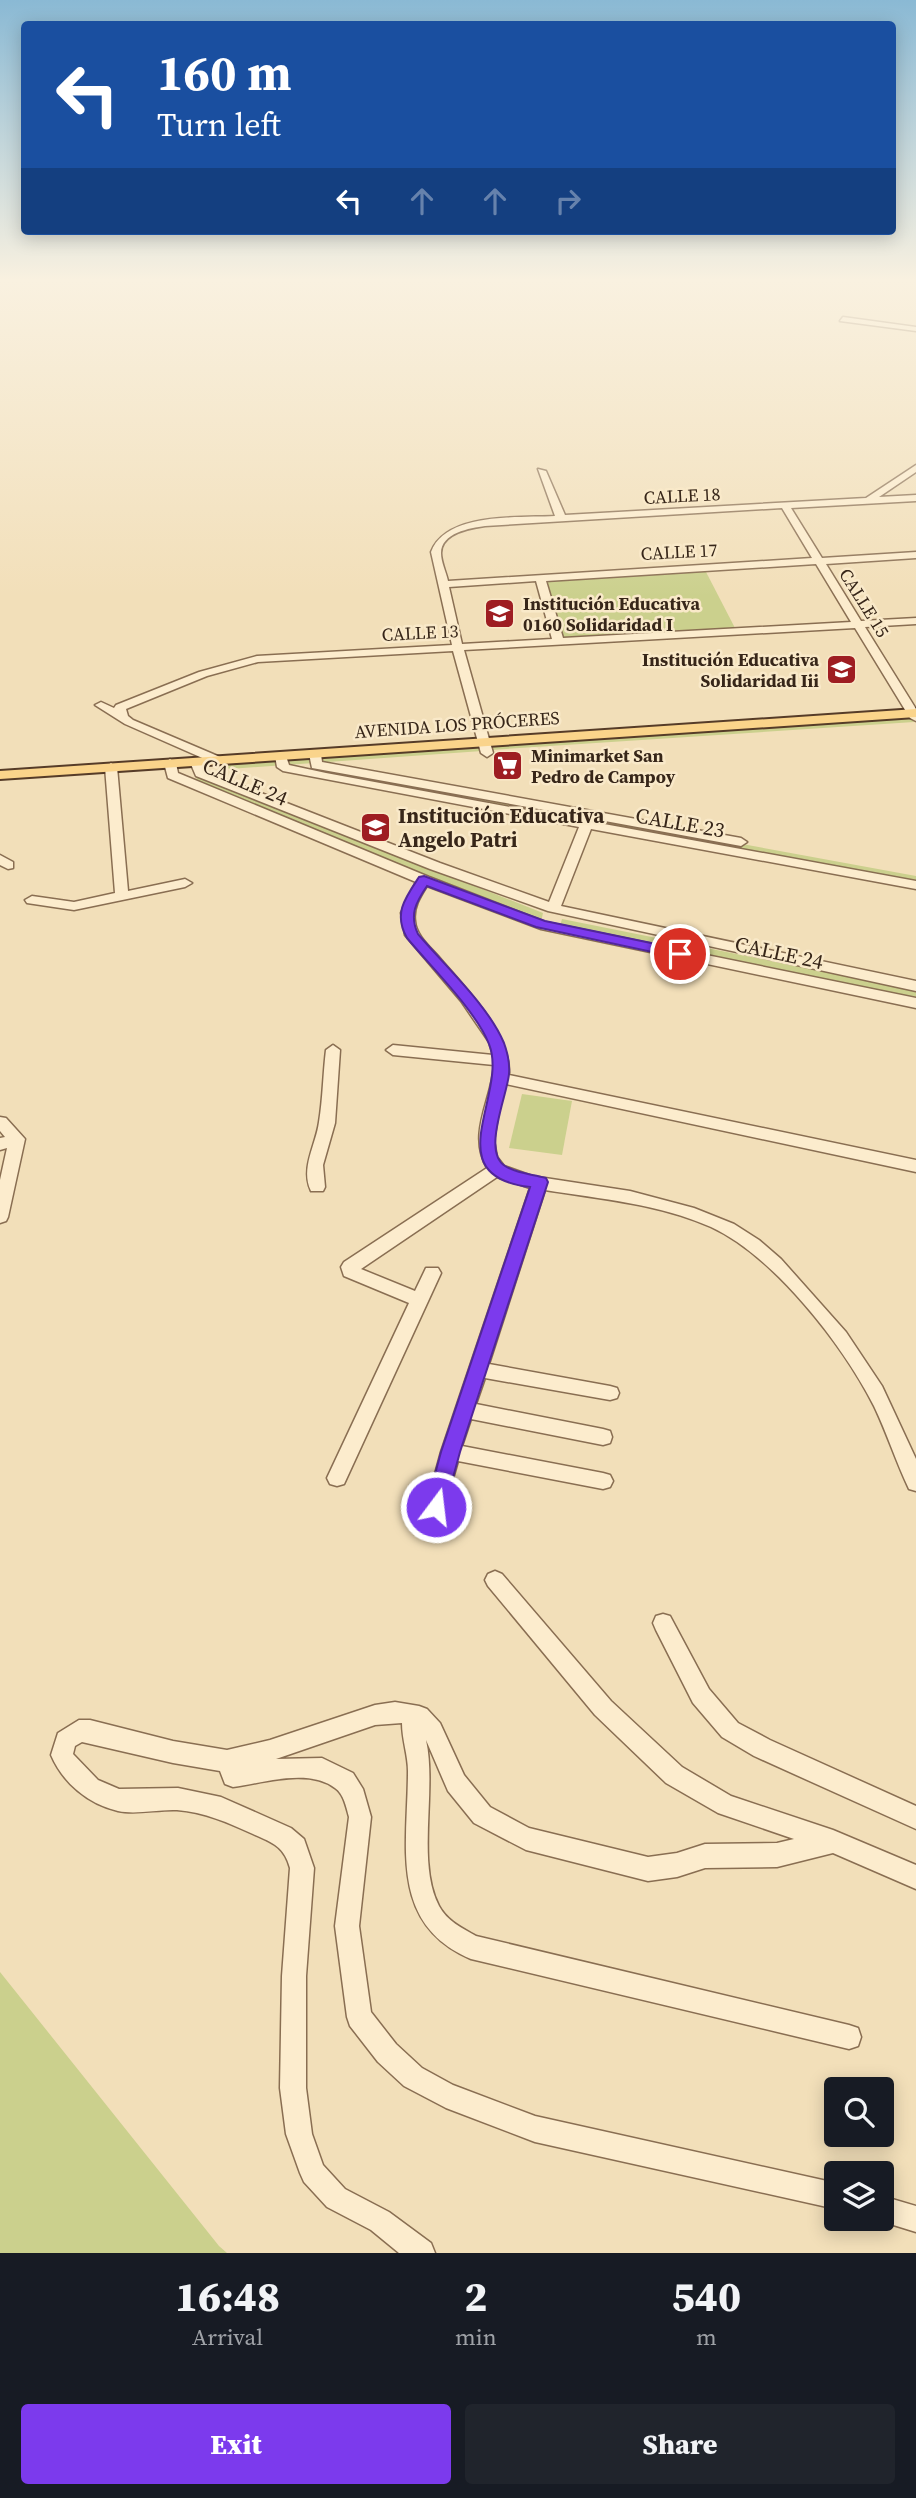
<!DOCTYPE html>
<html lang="en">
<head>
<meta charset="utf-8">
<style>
  :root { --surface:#171b24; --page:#20242c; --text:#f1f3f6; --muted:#9ea1a6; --accent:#7c3aed }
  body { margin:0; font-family:"Source Serif 4",serif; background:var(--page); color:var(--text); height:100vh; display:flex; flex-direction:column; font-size:26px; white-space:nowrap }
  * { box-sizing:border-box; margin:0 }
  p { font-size:23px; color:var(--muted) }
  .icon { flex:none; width:38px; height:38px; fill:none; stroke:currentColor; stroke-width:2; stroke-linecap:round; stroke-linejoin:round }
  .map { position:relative; height:2253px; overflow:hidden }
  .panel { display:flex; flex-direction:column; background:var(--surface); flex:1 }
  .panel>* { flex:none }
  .hud { position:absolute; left:21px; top:21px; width:875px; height:214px; border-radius:7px; box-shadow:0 4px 18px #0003; background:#1a4fa0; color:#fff; overflow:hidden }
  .fabs { position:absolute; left:824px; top:2077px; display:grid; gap:14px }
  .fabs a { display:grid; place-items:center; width:70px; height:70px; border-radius:7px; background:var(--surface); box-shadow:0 4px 18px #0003; font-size:35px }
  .pin { position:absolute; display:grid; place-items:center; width:60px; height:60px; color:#fff; margin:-30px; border:4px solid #fff; border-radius:50%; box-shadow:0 2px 7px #0007 }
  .me { position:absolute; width:77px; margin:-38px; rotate:15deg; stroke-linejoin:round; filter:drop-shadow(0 0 5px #0008) }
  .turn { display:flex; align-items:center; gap:24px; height:147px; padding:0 21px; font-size:32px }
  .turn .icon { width:91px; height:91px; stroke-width:2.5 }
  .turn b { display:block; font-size:49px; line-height:60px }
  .lanes { display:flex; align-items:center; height:66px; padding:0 21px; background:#0003; justify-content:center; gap:35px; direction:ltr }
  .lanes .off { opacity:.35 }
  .eta { display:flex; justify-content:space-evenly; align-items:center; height:119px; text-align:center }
  .eta b { font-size:42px; font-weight:800; line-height:49px }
  .cta { display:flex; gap:14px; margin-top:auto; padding:14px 21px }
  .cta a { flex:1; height:80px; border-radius:7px; background:var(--accent); color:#fff; font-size:28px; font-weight:800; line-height:80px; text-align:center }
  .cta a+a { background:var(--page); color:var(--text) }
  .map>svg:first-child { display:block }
</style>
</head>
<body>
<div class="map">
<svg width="916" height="2253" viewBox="0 0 916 2253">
  <rect width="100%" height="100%" fill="#f2dfb9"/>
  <g fill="#cbd08d">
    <path d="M705 570 736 630 564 642 545 580Z"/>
    <path d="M910 716 914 722 491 750 490 745Z"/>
    <path d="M479 745 482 751 229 769 225 764Z"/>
    <path d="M201 777 543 913 541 922 185 782Z"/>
    <path d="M406 783 585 815 583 821 403 788Z"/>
    <path d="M595 817 916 876V883L592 824Z"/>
    <path d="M562 919 916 990V999L560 926Z"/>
    <path d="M522 1094 572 1101 562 1155 509 1148Z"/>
    <path d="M0 1972 219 2246 227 2253H0Z"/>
  </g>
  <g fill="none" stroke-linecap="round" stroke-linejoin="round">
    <defs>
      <g id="minor">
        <path d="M843 317 916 327V331L840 321Z"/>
        <path d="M916 465V472L879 497 916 495V501L791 508 822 558 916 552V558L826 564 861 621 916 618V624L865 627 916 709V721L910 718 855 628 464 650 493 753 487 757 481 753 453 651 258 662 207 676 126 709 128 716 133 720 220 757 222 760 216 764 125 724 95 705 101 702 114 708 116 705 199 672 257 656 452 645 431 552C446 512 519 518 555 516L538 469 546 471 565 515 866 498ZM782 508 812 558 448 581C446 572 441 562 441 553 441 533 470 528 485 526ZM816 564 851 622 563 638 546 581ZM536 581 552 639 462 644 449 587Z"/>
        <path d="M315 750 321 754 322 762 741 838 747 842 741 846 594 819 593 822 916 881V889L591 829 561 906 916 981V991L548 911 430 869 196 776 190 762 192 759H200L205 771 440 863 549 902 579 827 283 771 277 767 275 756 277 753H285L289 765 326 773 581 820 583 817 312 768 309 754Z"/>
        <path d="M170 759 176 763 178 773 429 877 545 922 916 998V1008L541 929 427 886C420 897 413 908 415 921 416 935 429 946 438 956 464 987 511 1032 509 1075L916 1160V1172L506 1084 500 1102 494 1141 497 1157 504 1166 532 1176 630 1191 694 1208 734 1224 759 1240 781 1259 846 1332 882 1386 916 1459V1491L909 1489C896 1462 887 1433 874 1406 843 1345 774 1256 711 1227 659 1204 601 1199 545 1190L489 1364 610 1386 617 1388 619 1393 617 1398 610 1400 485 1378 476 1404 603 1429 610 1431 612 1437 610 1443 603 1445 471 1419 462 1446 603 1473 610 1475 613 1481 610 1487 603 1489 458 1461 443 1513 436 1515 429 1513 426 1507 441 1452 530 1188 497 1177 361 1269 415 1291 426 1268H438L441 1273 344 1484 337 1486 330 1484 327 1478 409 1303 344 1276 341 1267 344 1262 487 1168C467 1133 492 1100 494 1065L393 1055 386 1050 393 1045 493 1055 489 1042 461 1001 405 935 401 913 416 882 168 778 164 763Z"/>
        <path d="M111 763 117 767 128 891 185 879 192 883 185 887 74 910 27 903 25 900 32 896 74 902 115 893 105 767Z"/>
        <path d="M0 855 13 862V868L8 869 0 865Z"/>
        <path d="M333 1045 340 1050 335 1123 323 1165 325 1187 323 1191H311C300 1168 316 1145 319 1122 323 1098 323 1074 326 1050Z"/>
        <path d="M0 1117 6 1118 25 1139 8 1217 6 1221 0 1223V1180L7 1148 0 1150V1138L5 1137 0 1131Z"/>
        <path d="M495 1571 502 1574 611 1701 682 1767 731 1796 833 1830 916 1865V1889L833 1853 777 1867 705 1868 677 1877 648 1881 526 1850 474 1823 448 1791 426 1740C437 1789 416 1863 439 1906 447 1921 462 1928 476 1936L849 2025 858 2028 861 2037 858 2046 849 2049 471 1959C388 1924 408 1845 408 1771 408 1755 402 1740 402 1723L375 1725 276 1759 322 1758 353 1773 363 1789 371 1817 359 1926 371 2012 396 2044 422 2068 453 2085 535 2116 836 2183V2209L535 2142 446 2108 404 2086 378 2062 350 2026 347 2017 335 1926 349 1817C346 1807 344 1794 335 1788 309 1768 263 1783 233 1787L225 1784 220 1771 173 1763 82 1742 75 1746 73 1754 98 1780 119 1789 178 1788 221 1797 291 1828 304 1839 314 1868 306 1976V2088L312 2134 323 2165 345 2189 389 2212 431 2243 435 2253H399L371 2230 327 2207 304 2182 300 2173 286 2134 280 2088 282 1976 290 1868C284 1846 273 1843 253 1834 229 1823 204 1812 177 1810 158 1809 137 1815 118 1811 88 1804 63 1783 51 1755L58 1733 79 1720H90L173 1741 227 1750 270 1740 375 1705 395 1702 419 1706 427 1709 440 1723 464 1775 490 1807 529 1828 648 1857 677 1853 705 1844 777 1843 794 1839 718 1813 666 1783 595 1715 488 1586 485 1580 488 1574Z"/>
        <path d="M663 1614 670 1616 709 1689 738 1723 770 1740 916 1806V1829L754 1756 722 1737 693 1703 656 1630 653 1623 656 1616Z"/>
        <path d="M882 2196 916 2206V2232L874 2219H882Z"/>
      </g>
      <path id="major" d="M916 709V717L0 779V771Z"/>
    </defs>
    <use href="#minor" stroke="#896e52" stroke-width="3"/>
    <use href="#major" stroke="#563c28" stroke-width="4"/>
    <use href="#minor" fill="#fceccd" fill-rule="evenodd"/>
    <use href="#major" fill="#fad48b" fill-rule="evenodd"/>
  </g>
  <linearGradient id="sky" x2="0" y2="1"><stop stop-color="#8ab9d4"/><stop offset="0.47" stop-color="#f9f1e0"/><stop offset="1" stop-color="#f9f1e0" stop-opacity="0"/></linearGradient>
  <rect width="916" height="597" fill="url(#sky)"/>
  <path fill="#7c3aed" stroke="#51269a" stroke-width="2" d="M424 876 545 921 680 949 687 954 680 958 536 927 427 886C416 902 409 915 418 934 445 966 488 1005 504 1043 508 1054 510 1063 509 1074 507 1096 482 1152 505 1166 518 1174 532 1174 546 1178L548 1182 460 1452 445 1507 443 1513 436 1515 429 1513 426 1507 441 1452 530 1187C435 1176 509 1094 489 1044 476 1011 431 967 407 938 393 914 405 898 419 877Z"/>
  <defs>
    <symbol id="school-square" viewBox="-11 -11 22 22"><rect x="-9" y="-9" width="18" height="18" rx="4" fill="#9e1d22" stroke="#f9e9c9"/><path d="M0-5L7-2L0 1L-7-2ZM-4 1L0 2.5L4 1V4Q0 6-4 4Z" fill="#fff"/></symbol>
    <symbol id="supermarket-square" viewBox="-11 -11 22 22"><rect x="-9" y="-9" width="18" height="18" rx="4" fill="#9e1d22" stroke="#f9e9c9"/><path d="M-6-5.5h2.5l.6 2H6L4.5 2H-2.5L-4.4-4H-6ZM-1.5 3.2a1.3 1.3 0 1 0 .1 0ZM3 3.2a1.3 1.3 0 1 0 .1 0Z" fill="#fff"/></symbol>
  </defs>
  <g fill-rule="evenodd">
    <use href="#school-square" x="482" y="596" width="35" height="35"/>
    <use href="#school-square" x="824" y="652" width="35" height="35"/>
    <use href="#supermarket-square" x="490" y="748" width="35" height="35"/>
    <use href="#school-square" x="358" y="810" width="35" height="35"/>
  </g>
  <g text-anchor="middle" stroke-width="5" stroke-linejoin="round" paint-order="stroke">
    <g font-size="18" fill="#372619" stroke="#f9e9c9">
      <text transform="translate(682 496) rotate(-3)" y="6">CALLE 18</text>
      <text transform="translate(679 552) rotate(-3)" y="6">CALLE 17</text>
      <text transform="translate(864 603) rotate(58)" y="6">CALLE 15</text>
      <text transform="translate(420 633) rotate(-3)" y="6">CALLE 13</text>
      <text transform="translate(457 725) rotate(-4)" y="6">AVENIDA LOS PRÓCERES</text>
    </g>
    <g font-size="18" font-weight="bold" fill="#372619" stroke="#f9e9c9" text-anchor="start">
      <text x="523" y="610">Institución Educativa<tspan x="523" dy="21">0160 Solidaridad I</tspan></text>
      <text x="819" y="666" text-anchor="end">Institución Educativa<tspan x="819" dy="21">Solidaridad Iii</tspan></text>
      <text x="531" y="762">Minimarket San<tspan x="531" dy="21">Pedro de Campoy</tspan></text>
    </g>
    <g font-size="21" fill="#372619" stroke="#f9e9c9">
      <text transform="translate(245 782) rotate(23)" y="7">CALLE 24</text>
      <text transform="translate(680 823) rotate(10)" y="7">CALLE 23</text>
      <text transform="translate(779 953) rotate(12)" y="7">CALLE 24</text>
    </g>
    <g font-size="21" font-weight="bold" fill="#372619" stroke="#f9e9c9" text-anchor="start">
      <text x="398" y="823">Institución Educativa<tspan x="398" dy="24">Angelo Patri</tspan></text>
    </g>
  </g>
</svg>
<div class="fabs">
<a><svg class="icon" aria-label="search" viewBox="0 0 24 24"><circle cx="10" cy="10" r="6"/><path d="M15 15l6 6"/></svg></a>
<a><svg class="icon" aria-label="layers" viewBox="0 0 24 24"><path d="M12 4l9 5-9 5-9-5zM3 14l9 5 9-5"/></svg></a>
</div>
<div class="pin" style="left:680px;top:954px;background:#d93025"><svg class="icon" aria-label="arrive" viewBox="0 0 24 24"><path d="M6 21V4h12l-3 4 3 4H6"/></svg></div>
<svg class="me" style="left:436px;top:1507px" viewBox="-20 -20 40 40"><circle r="17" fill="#7c3aed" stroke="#fff" stroke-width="3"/><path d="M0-11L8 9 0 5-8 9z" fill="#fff"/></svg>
<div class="hud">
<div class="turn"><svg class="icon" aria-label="left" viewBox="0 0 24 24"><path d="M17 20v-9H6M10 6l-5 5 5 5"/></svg><div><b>160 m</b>Turn left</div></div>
<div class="lanes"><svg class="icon" aria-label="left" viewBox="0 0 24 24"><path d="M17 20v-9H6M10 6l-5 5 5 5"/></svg><svg class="icon off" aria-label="ahead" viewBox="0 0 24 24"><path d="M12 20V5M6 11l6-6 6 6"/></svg><svg class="icon off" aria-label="ahead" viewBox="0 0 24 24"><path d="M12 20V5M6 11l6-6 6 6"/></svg><svg class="icon off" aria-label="right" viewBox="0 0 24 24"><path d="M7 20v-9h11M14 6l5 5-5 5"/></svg></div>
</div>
</div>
<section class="panel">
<div class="eta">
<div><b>16:48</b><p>Arrival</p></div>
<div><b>2</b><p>min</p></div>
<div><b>540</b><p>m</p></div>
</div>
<div class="cta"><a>Exit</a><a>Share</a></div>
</section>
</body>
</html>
